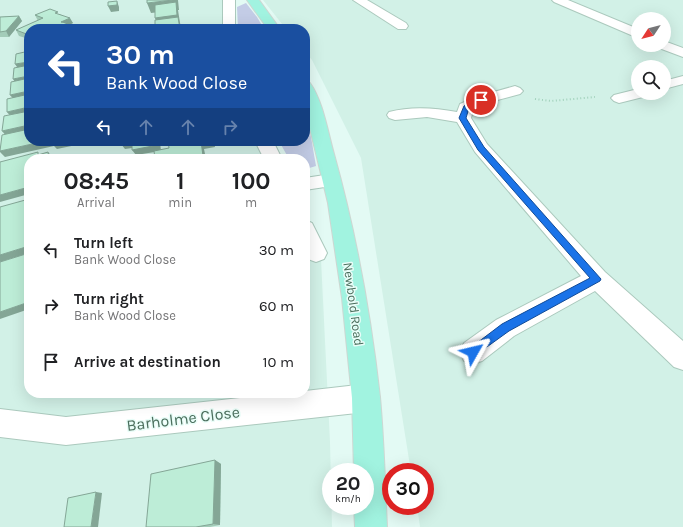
<!DOCTYPE html>
<html lang="en">
<head>
<meta charset="utf-8">
<style>
  :root { --surface:#fff; --page:#f6f6f6; --text:#202124; --muted:#757577 }
  body { margin:0; font-family:Karla,sans-serif; background:var(--page); color:var(--text); height:100vh; display:flex; flex-direction:column; font-size:15px; white-space:nowrap }
  * { box-sizing:border-box; margin:0 }
  p { font-size:13px; color:var(--muted) }
  .icon { flex:none; width:22px; height:22px; fill:none; stroke:currentColor; stroke-width:2; stroke-linecap:round; stroke-linejoin:round }
  .map { position:relative; flex:1; overflow:hidden }
  .panel { position:absolute; left:24px; top:154px; width:286px; height:244px; display:flex; flex-direction:column; background:var(--surface); border-radius:16px; box-shadow:0 4px 16px #0002 }
  .panel>* { flex:none }
  .guide { position:absolute; left:24px; top:24px; width:286px; height:122px; border-radius:16px; box-shadow:0 4px 16px #0002; background:#1a4fa0; color:#fff; overflow:hidden }
  .needle { width:26px; rotate:234deg }
  .tools { position:absolute; left:631px; top:12px; display:grid; gap:8px }
  .tools a { display:grid; place-items:center; width:40px; height:40px; border-radius:50%; background:var(--surface); box-shadow:0 4px 16px #0002; font-size:20px }
  .speed { position:absolute; left:322px; top:463px; display:flex; gap:8px; font-size:20px; font-weight:700; text-align:center }
  .speed>* { display:grid; place-content:center; width:52px; height:52px; border-radius:50%; background:var(--surface); box-shadow:0 4px 16px #0002; line-height:1 }
  .speed small { font-size:10px; font-weight:400 }
  .speed .limit { border:6px solid #d22; background:#fff; color:#111 }
  .pin { position:absolute; display:grid; place-items:center; width:34px; height:34px; color:#fff; margin:-17px; border:2px solid #fff; border-radius:50%; box-shadow:0 1px 4px #0007 }
  .me { position:absolute; width:44px; margin:-22px; rotate:53deg; stroke-linejoin:round; filter:drop-shadow(0 0 3px #0008) }
  .turn { display:flex; align-items:center; gap:14px; height:84px; padding:0 16px; font-size:18px }
  .turn .icon { width:52px; height:52px; stroke-width:2.5 }
  .turn b { display:block; font-size:28px; line-height:34px }
  .lanes { display:flex; align-items:center; height:38px; padding:0 16px; background:#0003; justify-content:center; gap:20px; direction:ltr }
  .lanes .off { opacity:.35 }
  .eta { display:flex; justify-content:space-evenly; align-items:center; height:68px; text-align:center }
  .eta b { font-size:24px; font-weight:700; line-height:28px }
  ul { padding:0; list-style:none }
  li { display:flex; align-items:center; gap:12px; height:56px; padding:0 16px }
  li div { flex:1 }
  li b { display:block; font-size:15px }
  li em { font-style:normal }
  .map>svg:first-child { display:block }
</style>
</head>
<body>
<div class="map">
<svg width="683" height="527" viewBox="0 0 683 527">
  <rect width="100%" height="100%" fill="#e3faf4"/>
  <g fill="#d2f1e7" fill-rule="evenodd">
    <path d="M0 0H227L231 29H29V141H262L273 159H29V393H305V214L320 239 330 442 332 527H0Z"/>
    <path d="M263 0H683V527H420L417 506H425V472H411L361 158 312 60 305 52V29H286ZM638 19H664V45H638ZM638 67H664V93H638Z"/>
  </g>
  <g fill="#c3cce6">
    <path d="M246 3 257 17 264 29H238L237 7Z"/>
    <path d="M305 118 311 137 316 166 306 169H305V159H289L279 141H305Z"/>
  </g>
  <g fill="none" stroke-linecap="round" stroke-linejoin="round">
    <defs>
      <g id="minor">
        <rect x="223" y="0" width="12" height="29"/>
        <path d="M353 0H367L406 23 408 26 406 29H398Z"/>
        <path d="M552 0H568L638 29V38L554 2Z"/>
        <path d="M664 41 683 48V57L659 48 657 45H664Z"/>
        <path d="M683 76V84L664 89V81Z"/>
        <path d="M515 86 520 88 523 91 520 94 486 103 473 110 471 118 487 144 605 272 683 341V370L674 367 595 291 514 336 482 361 473 364 464 361 460 352 464 343 496 320 581 276 475 152 457 122 427 117 395 120 389 118 387 115 389 112C412 106 434 108 457 112L460 104 476 97Z"/>
        <path d="M638 89V93H650L647 96 619 103 614 101 611 98 614 95Z"/>
        <path d="M255 141H273L282 159H264Z"/>
        <path d="M331 174 338 175 340 180 338 185 305 190V178Z"/>
        <path d="M305 220 312 223 327 253 324 259 316 262 308 259 305 252Z"/>
        <path d="M366 384 376 388 380 398 376 408 366 412 66 445 0 437V409L66 417 285 393H305V391Z"/>
      </g>
      <g id="major">
        <path d="M247 0H259L280 29H268Z"/>
        <path d="M305 82 310 83C323 101 328 133 334 154 356 233 371 316 380 397 384 440 385 484 387 527H355L354 506H365V472H354L352 398 342 298 328 203 305 108Z"/>
      </g>
    </defs>
    <use href="#minor" stroke="#abc9bd" stroke-width="2"/>
    <use href="#major" stroke="#cdd7d2" stroke-width="2"/>
    <path stroke="#a1d1bb" stroke-width="2" stroke-dasharray="1 2.5" stroke-linecap="butt" d="M535 99 551 101 595 97"/>
    <use href="#minor" fill="#fff" fill-rule="evenodd"/>
    <use href="#major" fill="#a1f3e0" fill-rule="evenodd"/>
  </g>
  <g fill="#a3ccb9">
    <path d="M60 14 73 23 69 25V27L76 26 77 29H29V39L19 36 16 30 38 21 35 15Z"/>
    <path d="M19 16 22 21 9 37H0V17Z"/>
    <path d="M215 460 221 464 220 525 210 527H146Z"/>
  </g>
  <g fill="#84a696">
    <path d="M173 0H178L179 10H178L180 23 182 29 159 28 155 18 177 10 151 13 147 3Z"/>
    <path d="M117 1 119 7V11L111 12 108 6Z"/>
    <path d="M19 16 22 21 9 37 6 31Z"/>
    <path d="M70 18 73 23 69 25 70 29H51L61 22Z"/>
    <path d="M29 62V69L19 70 15 64Z"/>
    <path d="M29 76V82L17 85 13 79Z"/>
    <path d="M29 91V98L15 101 10 95Z"/>
    <path d="M29 107V114L11 117 7 112Z"/>
    <path d="M29 125V132L7 137 2 131Z"/>
    <path d="M46 141H81V144L57 149 54 146 5 157 0 152V151Z"/>
    <path d="M82 141H91L83 143Z"/>
    <path d="M129 141H148L132 146V148L125 149 121 144Z"/>
    <path d="M151 141H167L160 142 161 151 136 155 132 150Z"/>
    <path d="M201 141H214L215 147 204 149 206 159H188Z"/>
    <path d="M48 152 53 158V159H49Z"/>
    <path d="M29 187V194L0 202V195Z"/>
    <path d="M29 246V253L0 262V255Z"/>
    <path d="M29 302V309L0 319V312Z"/>
    <path d="M215 460 221 464 220 525 213 524Z"/>
    <path d="M96 492 102 493 98 527H91Z"/>
  </g>
  <g fill="#bdedd7" stroke="#84a696">
    <path d="M147 0H173L147 3Z"/>
    <path d="M117 1V5L108 6V2Z"/>
    <path d="M176 2 177 15 155 18V5Z"/>
    <path d="M50 9 58 12 55 13 70 18 61 22 68 23 51 29H29V35L16 30 43 18 35 15Z"/>
    <path d="M19 16 6 31 0 32V17Z"/>
    <path d="M178 17 180 29H154H155V20Z"/>
    <path d="M76 26V29H58Z"/>
    <path d="M116 27V29H107V28Z"/>
    <path d="M29 51V62L15 64 16 54Z"/>
    <path d="M29 65V76L13 79 14 68Z"/>
    <path d="M29 78V91L10 95 11 82Z"/>
    <path d="M29 94V107L7 112V99Z"/>
    <path d="M29 111V125L2 131 4 116Z"/>
    <path d="M29 129V141H46L0 151 2 135Z"/>
    <path d="M53 141H64L53 144Z"/>
    <path d="M122 141H129V142L121 144Z"/>
    <path d="M143 141H158V145L132 150V143Z"/>
    <path d="M168 141H201L203 156 188 159H155L154 151 169 148Z"/>
    <path d="M38 152V155L48 152 49 159H29V187L0 195V162Z"/>
    <path d="M114 156V159H98L99 158Z"/>
    <path d="M29 199V246L0 255V207Z"/>
    <path d="M29 253V302L0 312V262Z"/>
    <path d="M215 460 213 524 196 527H146L151 474Z"/>
    <path d="M96 492 91 527H64L68 498Z"/>
  </g>
  <path fill="#1a73e8" stroke="#114b97" d="M479 98 484 100 469 108 466 118 484 147 601 279 600 281 509 331 473 357 469 356 468 352 469 349 502 324 590 278 478 150 459 118 464 106Z"/>
  <g text-anchor="middle" stroke-width="3" stroke-linejoin="round" paint-order="stroke">
    <g font-size="13" fill="#4b6f5d" stroke="#e9fdf8">
      <text transform="translate(354 304) rotate(82)" y="5">Newbold Road</text>
    </g>
    <g font-size="16" fill="#4b6f5d" stroke="#e9fdf8">
      <text transform="translate(183 418) rotate(-7)" y="6">Barholme Close</text>
    </g>
  </g>
</svg>
<div class="tools">
<a><svg class="needle" viewBox="-14 -14 28 28"><path d="M0-13l5 13h-10z" fill="#e53935"/><path d="M0 13l5-13h-10z" fill="#757577"/></svg></a>
<a><svg class="icon" aria-label="search" viewBox="0 0 24 24"><circle cx="10" cy="10" r="6"/><path d="M15 15l6 6"/></svg></a>
</div>
<div class="speed"><div>20<small>km/h</small></div><div class="limit">30</div></div>
<div class="pin" style="left:481px;top:100px;background:#d93025"><svg class="icon" aria-label="arrive" viewBox="0 0 24 24"><path d="M6 21V4h12l-3 4 3 4H6"/></svg></div>
<svg class="me" style="left:473px;top:352px" viewBox="-20 -20 40 40"><path d="M0-17L14 15 0 8-14 15z" fill="#1a73e8" stroke="#fff" stroke-width="4"/></svg>
<div class="guide">
<div class="turn"><svg class="icon" aria-label="left" viewBox="0 0 24 24"><path d="M17 20v-9H6M10 6l-5 5 5 5"/></svg><div><b>30 m</b>Bank Wood Close</div></div>
<div class="lanes"><svg class="icon" aria-label="left" viewBox="0 0 24 24"><path d="M17 20v-9H6M10 6l-5 5 5 5"/></svg><svg class="icon off" aria-label="ahead" viewBox="0 0 24 24"><path d="M12 20V5M6 11l6-6 6 6"/></svg><svg class="icon off" aria-label="ahead" viewBox="0 0 24 24"><path d="M12 20V5M6 11l6-6 6 6"/></svg><svg class="icon off" aria-label="right" viewBox="0 0 24 24"><path d="M7 20v-9h11M14 6l5 5-5 5"/></svg></div>
</div>
<section class="panel">
<div class="eta">
<div><b>08:45</b><p>Arrival</p></div>
<div><b>1</b><p>min</p></div>
<div><b>100</b><p>m</p></div>
</div>
<ul>
<li><svg class="icon" aria-label="left" viewBox="0 0 24 24"><path d="M17 20v-9H6M10 6l-5 5 5 5"/></svg><div><b>Turn left</b><p>Bank Wood Close</p></div><em>30 m</em></li>
<li><svg class="icon" aria-label="right" viewBox="0 0 24 24"><path d="M7 20v-9h11M14 6l5 5-5 5"/></svg><div><b>Turn right</b><p>Bank Wood Close</p></div><em>60 m</em></li>
<li><svg class="icon" aria-label="arrive" viewBox="0 0 24 24"><path d="M6 21V4h12l-3 4 3 4H6"/></svg><div><b>Arrive at destination</b></div><em>10 m</em></li>
</ul>
</section>
</div>
</body>
</html>
